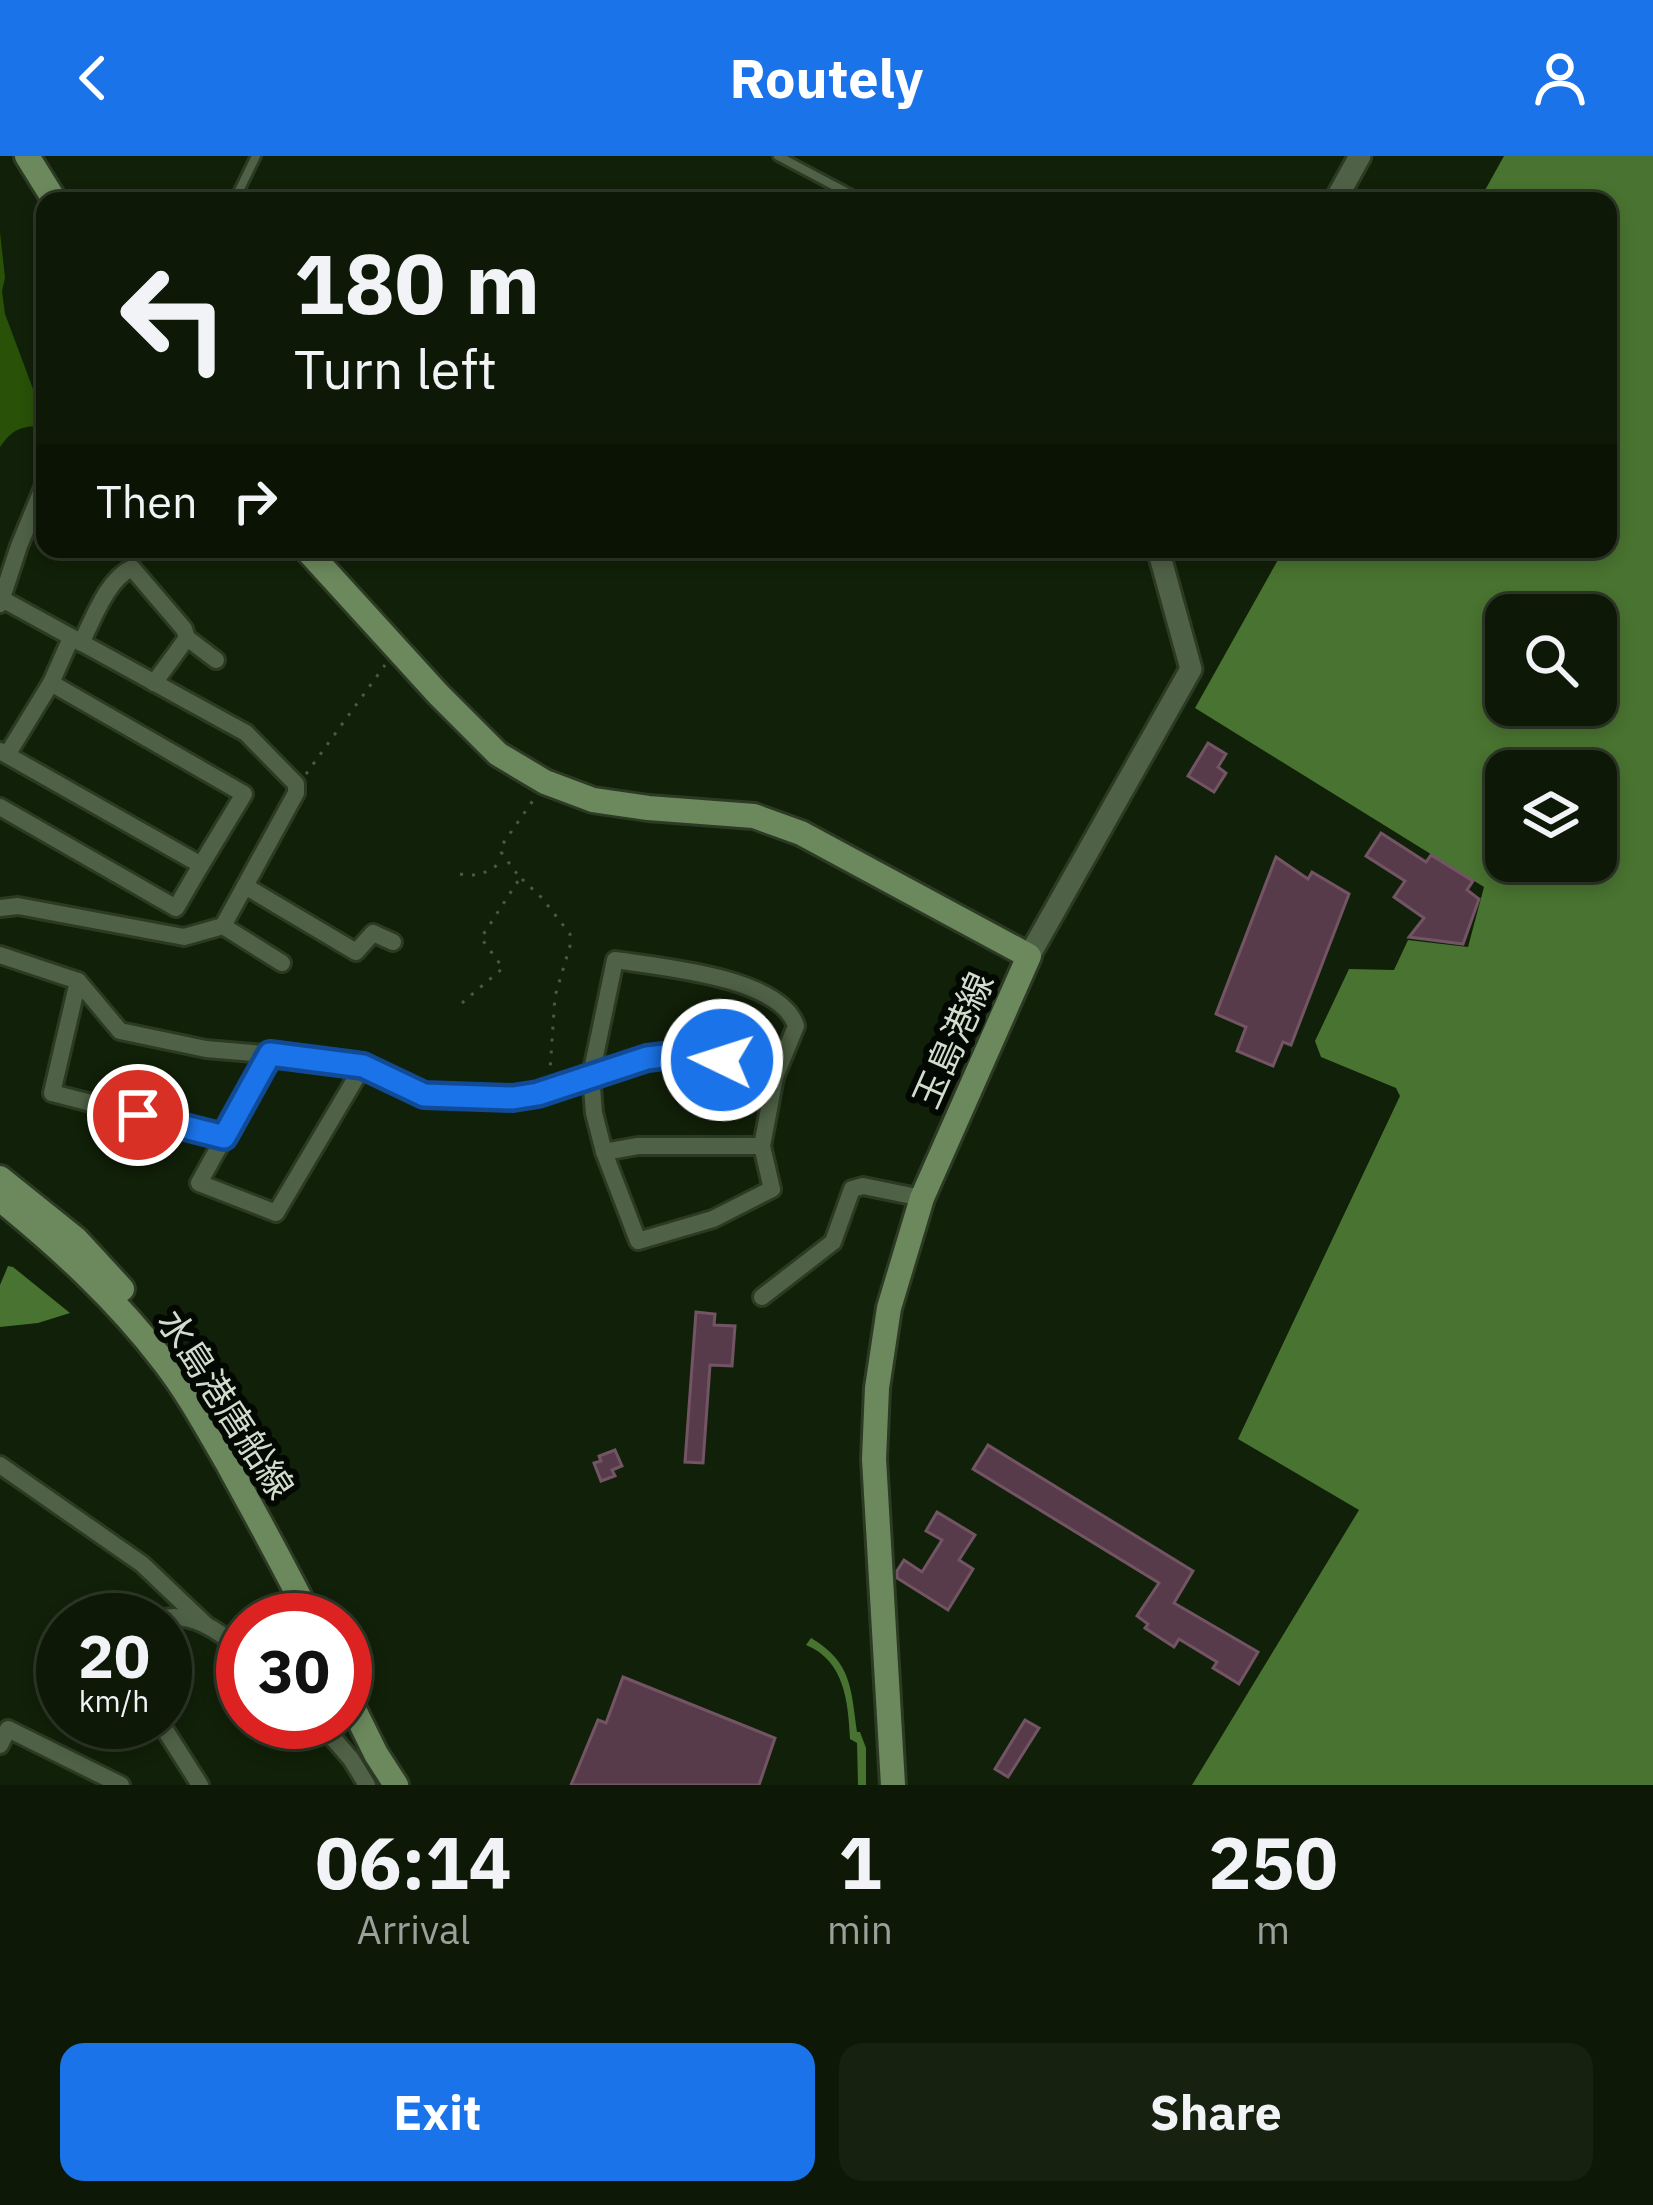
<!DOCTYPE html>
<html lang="en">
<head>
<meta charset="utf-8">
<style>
  :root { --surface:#0d1806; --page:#162110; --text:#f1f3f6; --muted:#9aa09b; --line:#2d3728; --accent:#1a73e8 }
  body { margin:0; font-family:"IBM Plex Sans","Noto Sans JP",sans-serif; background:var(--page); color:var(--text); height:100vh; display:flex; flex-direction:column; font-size:45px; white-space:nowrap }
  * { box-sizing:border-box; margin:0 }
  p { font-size:39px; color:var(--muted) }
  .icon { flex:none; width:66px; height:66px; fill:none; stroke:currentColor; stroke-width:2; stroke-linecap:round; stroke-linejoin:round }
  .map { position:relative; height:1629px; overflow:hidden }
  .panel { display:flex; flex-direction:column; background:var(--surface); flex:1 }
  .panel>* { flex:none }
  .hud { position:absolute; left:36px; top:36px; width:1581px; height:366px; border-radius:24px; box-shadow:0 6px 18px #0003,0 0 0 3px var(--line); background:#0d1806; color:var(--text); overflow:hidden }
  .controls { position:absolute; left:1485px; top:438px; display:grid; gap:24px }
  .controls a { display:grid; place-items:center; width:132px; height:132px; border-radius:24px; background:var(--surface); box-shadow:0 6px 18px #0003,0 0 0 3px var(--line); font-size:60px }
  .speed { position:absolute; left:36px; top:1437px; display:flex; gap:24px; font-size:60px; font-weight:700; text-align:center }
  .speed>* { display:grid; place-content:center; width:156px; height:156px; border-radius:50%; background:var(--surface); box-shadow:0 6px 18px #0003,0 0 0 3px var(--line); line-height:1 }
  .speed small { font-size:30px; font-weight:400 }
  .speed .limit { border:18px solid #d22; background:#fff; color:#111 }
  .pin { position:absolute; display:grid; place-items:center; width:102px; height:102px; color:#fff; margin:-51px; border:6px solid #fff; border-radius:50%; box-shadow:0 3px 12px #0007 }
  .me { position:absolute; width:132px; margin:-66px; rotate:274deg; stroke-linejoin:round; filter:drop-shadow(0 0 9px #0008) }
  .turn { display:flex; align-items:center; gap:42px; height:252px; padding:0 60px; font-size:54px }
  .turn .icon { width:156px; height:156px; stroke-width:2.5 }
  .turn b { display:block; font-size:84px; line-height:102px }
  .then { display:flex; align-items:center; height:114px; padding:0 60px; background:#0003; gap:24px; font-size:45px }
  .eta { display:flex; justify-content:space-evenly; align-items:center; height:204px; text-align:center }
  .eta b { font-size:72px; font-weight:700; line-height:84px }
  .cta { display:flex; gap:24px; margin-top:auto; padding:24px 60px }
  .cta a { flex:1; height:138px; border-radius:24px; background:var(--accent); color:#fff; font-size:48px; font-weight:700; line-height:138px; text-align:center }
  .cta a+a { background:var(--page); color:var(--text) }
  header { display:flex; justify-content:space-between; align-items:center; height:156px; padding:0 60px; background:var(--accent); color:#fff; font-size:54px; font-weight:700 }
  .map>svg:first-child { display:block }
</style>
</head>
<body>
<header><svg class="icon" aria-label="back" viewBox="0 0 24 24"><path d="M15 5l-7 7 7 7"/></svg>Routely<svg class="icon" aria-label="person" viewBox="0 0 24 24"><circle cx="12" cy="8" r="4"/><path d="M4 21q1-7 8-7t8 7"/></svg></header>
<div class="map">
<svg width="1653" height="1629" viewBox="0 0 1653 1629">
  <rect width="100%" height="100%" fill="#112008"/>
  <path fill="#295108" d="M0 76 5 122 2 135 5 158 45 265V270C22 270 13 272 0 291Z"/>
  <g fill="#497330" fill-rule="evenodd">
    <path d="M1504 0H1653V1629H1192L1359 1354 1238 1283 1400 940 1396 932 1321 901 1315 885 1349 813 1394 814 1408 784 1468 791 1484 731 1195 552 1284 393H1608V45H1479ZM1506 459H1596V549H1506ZM1506 615H1596V705H1506Z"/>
    <path d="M8 1110 13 1111 70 1157 38 1167 0 1171V1129Z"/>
    <path d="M811 1482C852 1506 851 1533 857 1576H860L866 1592V1629H858L857 1587 850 1583C848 1546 845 1505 806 1489Z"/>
  </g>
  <g fill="#583b4a" stroke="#735464" stroke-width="3">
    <path d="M1208 587 1226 598 1218 611 1226 617 1214 636 1188 620Z"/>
    <path d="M1381 677 1426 706 1431 699 1473 725 1467 734 1479 743 1463 788 1409 781 1424 762 1394 741 1405 725 1366 700Z"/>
    <path d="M1276 701 1308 723 1312 716 1349 738 1291 889 1283 886 1273 910 1237 895 1246 871 1216 858Z"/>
    <path d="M696 1156 715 1158 714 1169 735 1170 732 1210 710 1209 703 1307 685 1306Z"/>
    <path d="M988 1289 1193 1415 1174 1447 1258 1496 1239 1528 1213 1512 1217 1506 1179 1483 1174 1491 1145 1472 1148 1468 1137 1460 1159 1427 973 1313Z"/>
    <path d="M615 1294 622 1310 612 1314 615 1320 601 1325 594 1307 601 1305 599 1300Z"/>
    <path d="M937 1356 975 1379 959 1404 973 1413 948 1454 897 1422V1415L904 1404 922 1416 942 1384 926 1375Z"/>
    <path d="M623 1521 775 1582 759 1629H571L598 1564 606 1567Z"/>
    <path d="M1025 1564 1039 1572 1008 1621 995 1613Z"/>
  </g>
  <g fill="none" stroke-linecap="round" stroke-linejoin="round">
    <defs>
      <g id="service">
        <path d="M778 0 863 45"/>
        <path d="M234 45 256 0"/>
      </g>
      <g id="minor">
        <path d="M0 448 19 390 45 327"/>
        <path d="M71 482 51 527 244 638 201 709"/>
        <path d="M187 482 216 504"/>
        <path d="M81 487C93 464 107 423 132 412L184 473 187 482 154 527"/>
        <path d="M0 595 201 709 176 752 0 651"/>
        <path d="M7 599 51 527"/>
        <path d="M245 730 356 796 373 777 393 786"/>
        <path d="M0 752 18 750 184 781 223 770 296 637V628L246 577 2 443"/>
        <path d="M223 770 282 807"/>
        <path d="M0 799 78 825 120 875 206 893 333 904 363 910 424 939 513 942 538 938 618 910 673 899 722 904 775 921"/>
        <path d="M615 804C660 811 781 821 796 870L775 921 762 990 772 1033 713 1063 638 1085 604 996 594 957 591 919Z"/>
        <path d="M78 825 52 937 224 981"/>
        <path d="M270 899 199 1027 276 1057 363 910"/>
        <path d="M604 996 638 990H762"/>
        <path d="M762 1141 833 1086 852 1033 863 1030 922 1042"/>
        <path d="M0 1309 142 1408 205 1468"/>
        <path d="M157 1464C189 1453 220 1475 243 1496"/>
        <path d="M160 1566 200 1629"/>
        <path d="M319 1566 351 1603 367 1629"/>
        <path d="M0 1589 8 1573 121 1629"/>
      </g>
      <g id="tertiary">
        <path d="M1335 45 1360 0"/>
        <path d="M1029 800 1191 513 1158 393"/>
      </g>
      <g id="secondary">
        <path d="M27 0 55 45"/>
        <path d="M306 393 438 538 498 598 545 626 593 644 648 652 754 660 801 677 1029 800 922 1042 889 1152 877 1232 874 1303 893 1629"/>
        <path d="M0 1022 76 1083 122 1133"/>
        <path d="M0 1043C60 1092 117 1144 164 1206 189 1238 208 1274 228 1308 256 1360 285 1411 311 1464"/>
        <path d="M345 1535 376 1598 396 1629"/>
      </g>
    </defs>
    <use href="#service" stroke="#2c3a24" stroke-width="14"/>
    <use href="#minor" stroke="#2c3a24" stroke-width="22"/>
    <use href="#tertiary" stroke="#2c3a24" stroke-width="27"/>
    <use href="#secondary" stroke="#2c3a24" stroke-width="30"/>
    <g stroke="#4c5944" stroke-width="3" stroke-dasharray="3 9" stroke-linecap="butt">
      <path d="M306 618 385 509"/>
      <path d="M460 718C479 722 490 715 504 704"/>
      <path d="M522 723 542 742 570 778V790L555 840 550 914"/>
      <path d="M462 847 503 812 481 782 520 722 501 696 502 689 534 643"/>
    </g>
    <use href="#service" stroke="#4f6146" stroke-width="8"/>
    <use href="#minor" stroke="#4f6146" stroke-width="16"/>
    <use href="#tertiary" stroke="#4f6146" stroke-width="21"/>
    <use href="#secondary" stroke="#6c895d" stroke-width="24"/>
  </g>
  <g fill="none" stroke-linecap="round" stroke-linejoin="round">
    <defs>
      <path id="route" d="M138 959 224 981 270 898 363 910 424 939 513 942 538 938 647 902 673 899 722 904"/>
    </defs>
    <use href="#route" stroke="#114b97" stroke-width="30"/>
    <use href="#route" stroke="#1a73e8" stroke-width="21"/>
  </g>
  <g text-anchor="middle" stroke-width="12" stroke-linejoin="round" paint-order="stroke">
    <g font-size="36" fill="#d2dccd" stroke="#030802">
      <text transform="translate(953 884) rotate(-66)" y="13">玉島港線</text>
      <text transform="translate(226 1248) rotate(57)" y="13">水島港唐船線</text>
    </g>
  </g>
</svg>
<div class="controls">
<a><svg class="icon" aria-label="search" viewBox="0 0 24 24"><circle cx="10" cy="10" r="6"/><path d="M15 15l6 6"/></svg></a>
<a><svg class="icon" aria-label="layers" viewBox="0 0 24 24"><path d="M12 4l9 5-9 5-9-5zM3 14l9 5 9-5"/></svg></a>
</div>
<div class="speed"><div>20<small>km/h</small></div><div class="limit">30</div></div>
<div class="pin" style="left:138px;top:959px;background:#d93025"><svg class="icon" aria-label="arrive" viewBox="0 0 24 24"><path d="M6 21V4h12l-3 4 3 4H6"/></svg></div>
<svg class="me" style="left:722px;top:904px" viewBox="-20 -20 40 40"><circle r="17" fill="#1a73e8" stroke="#fff" stroke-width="3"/><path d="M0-11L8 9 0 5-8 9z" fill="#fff"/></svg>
<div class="hud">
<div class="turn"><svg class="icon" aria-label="left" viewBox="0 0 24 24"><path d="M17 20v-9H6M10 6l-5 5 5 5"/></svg><div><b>180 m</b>Turn left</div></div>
<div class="then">Then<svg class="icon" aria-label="right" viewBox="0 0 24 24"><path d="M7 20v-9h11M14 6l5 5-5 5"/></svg></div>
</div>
</div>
<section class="panel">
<div class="eta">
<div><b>06:14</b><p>Arrival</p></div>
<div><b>1</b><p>min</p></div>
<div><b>250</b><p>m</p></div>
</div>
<div class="cta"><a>Exit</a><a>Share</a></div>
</section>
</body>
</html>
